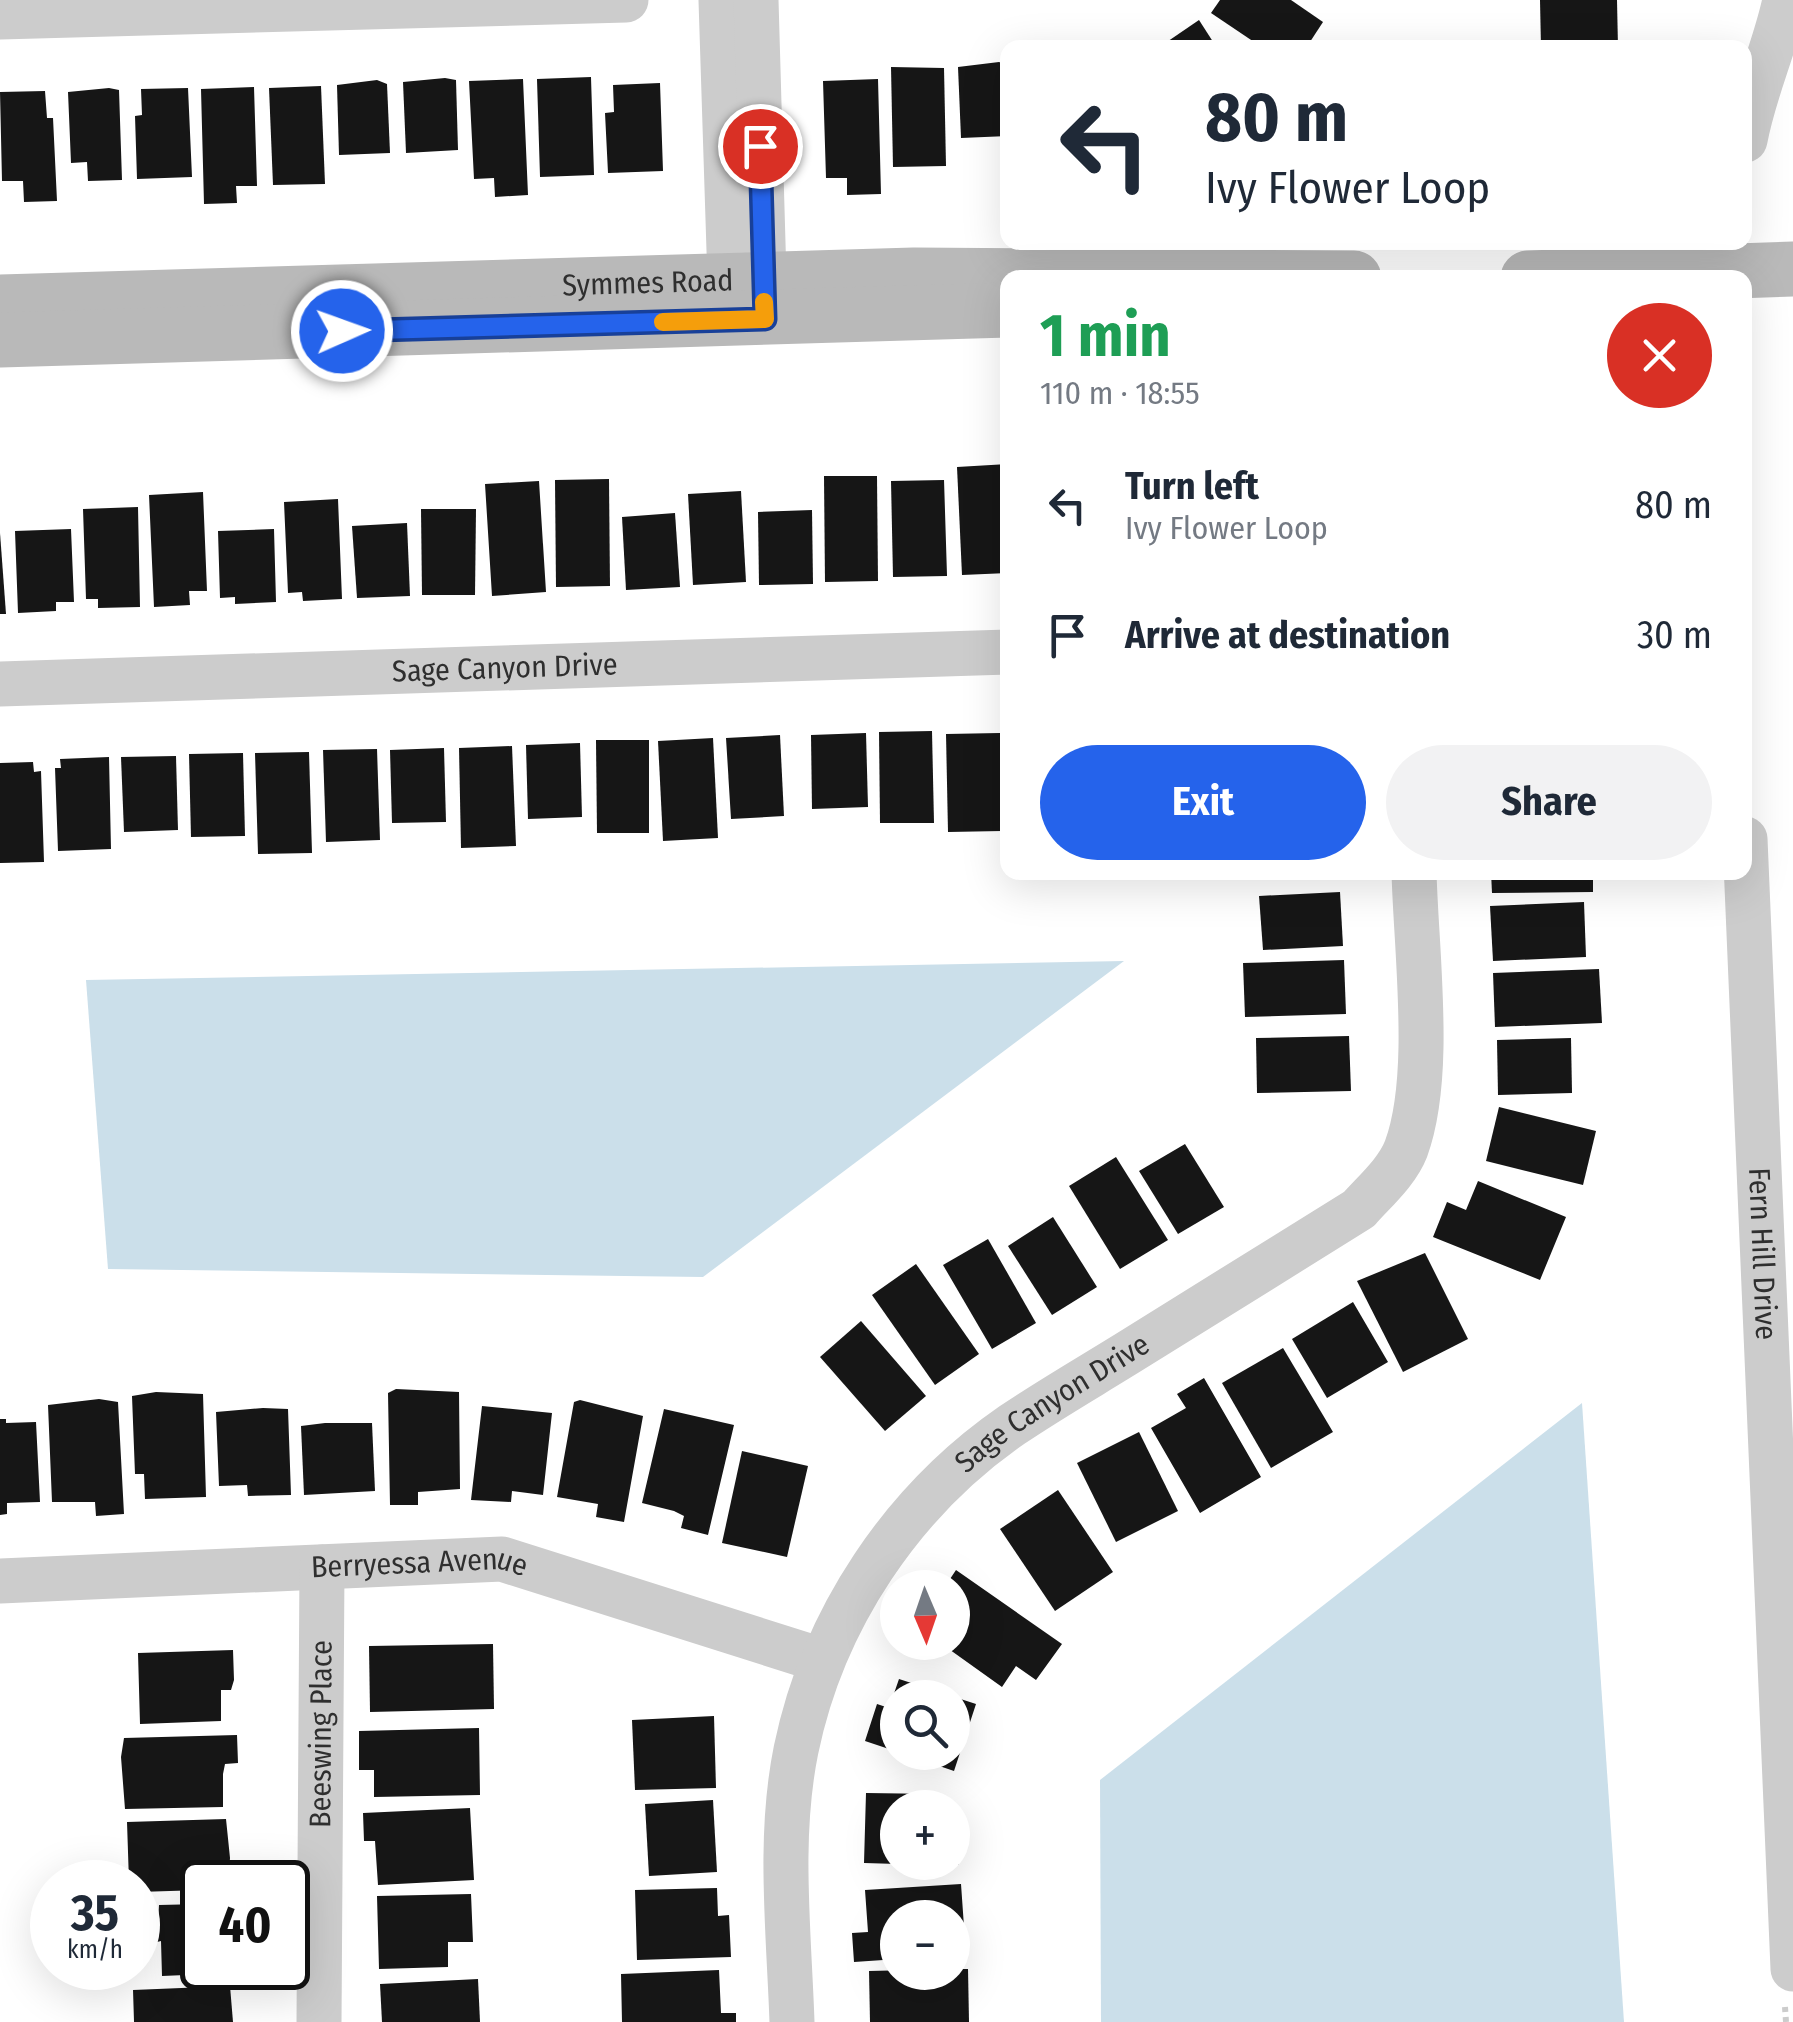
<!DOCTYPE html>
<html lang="en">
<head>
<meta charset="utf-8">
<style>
  :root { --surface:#fff; --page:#f2f2f3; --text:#1f2937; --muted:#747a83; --accent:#2563eb }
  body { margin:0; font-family:"Fira Sans Condensed",sans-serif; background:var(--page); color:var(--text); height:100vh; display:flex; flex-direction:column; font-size:38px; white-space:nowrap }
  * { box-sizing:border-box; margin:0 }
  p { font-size:32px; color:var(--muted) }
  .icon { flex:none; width:55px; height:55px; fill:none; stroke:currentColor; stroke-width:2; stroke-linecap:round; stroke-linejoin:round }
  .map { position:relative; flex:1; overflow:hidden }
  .panel { position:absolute; left:1000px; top:270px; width:752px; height:610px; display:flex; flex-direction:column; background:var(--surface); border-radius:20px; box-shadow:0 10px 40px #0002 }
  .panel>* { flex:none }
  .guide { position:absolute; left:1000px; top:40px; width:752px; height:210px; border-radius:20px; box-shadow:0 10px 40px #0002; background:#fff; color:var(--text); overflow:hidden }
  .needle { width:65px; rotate:178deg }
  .controls { position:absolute; left:880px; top:1570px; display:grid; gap:20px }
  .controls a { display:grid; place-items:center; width:90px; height:90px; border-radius:50%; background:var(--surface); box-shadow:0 10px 40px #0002; font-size:50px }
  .speed { position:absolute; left:30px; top:1860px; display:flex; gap:20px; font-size:50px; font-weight:700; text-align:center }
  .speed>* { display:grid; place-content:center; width:130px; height:130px; border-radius:50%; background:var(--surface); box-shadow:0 10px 40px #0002; line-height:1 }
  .speed small { font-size:25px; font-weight:400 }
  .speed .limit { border:5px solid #111; border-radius:15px; background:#fff; color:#111 }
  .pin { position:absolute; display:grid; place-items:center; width:85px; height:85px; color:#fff; margin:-42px; border:5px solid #fff; border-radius:50%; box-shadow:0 2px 10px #0007 }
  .me { position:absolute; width:110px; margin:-55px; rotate:88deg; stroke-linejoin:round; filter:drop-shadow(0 0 8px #0008) }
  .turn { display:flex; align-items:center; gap:35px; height:210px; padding:0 40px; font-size:45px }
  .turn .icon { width:130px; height:130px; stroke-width:2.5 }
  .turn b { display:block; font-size:70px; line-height:85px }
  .round { display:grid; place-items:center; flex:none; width:105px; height:105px; border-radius:52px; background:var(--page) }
  .summary { display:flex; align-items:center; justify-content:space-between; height:170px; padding:0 40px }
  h1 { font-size:60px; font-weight:700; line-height:75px; color:#1e9e55 }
  .primary-button { display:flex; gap:20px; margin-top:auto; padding:20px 40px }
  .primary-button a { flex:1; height:115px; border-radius:60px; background:var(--accent); color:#fff; font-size:40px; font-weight:700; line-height:115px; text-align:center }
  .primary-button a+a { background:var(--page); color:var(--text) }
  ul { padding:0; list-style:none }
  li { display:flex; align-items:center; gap:30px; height:130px; padding:0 40px }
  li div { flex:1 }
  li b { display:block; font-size:38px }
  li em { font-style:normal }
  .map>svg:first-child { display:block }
</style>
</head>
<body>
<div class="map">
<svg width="1793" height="2022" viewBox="0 0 1793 2022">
  <rect width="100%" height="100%" fill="#fff"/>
  <g fill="#cbdfea">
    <path d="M1124 961 703 1277 108 1269 86 980Z"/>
    <path d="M1582 1403 1624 2022H1101L1100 1780Z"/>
  </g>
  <g fill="#161616">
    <path d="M1220 0H1291L1323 22 1306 48H1263L1211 13Z"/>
    <path d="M1540 0H1617L1618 48H1541Z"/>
    <path d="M1199 20 1217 48H1158Z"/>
    <path d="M999 62 1008 65V136L961 138 958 67Z"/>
    <path d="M891 67 944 68 946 166 893 167Z"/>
    <path d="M591 77 594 175 540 177 537 79Z"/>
    <path d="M445 78 456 80 458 150 406 153 403 82Z"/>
    <path d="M523 79 528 195 495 197 494 178 474 179 469 81Z"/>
    <path d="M878 79 881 194 847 195V178H826L823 81Z"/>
    <path d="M377 80 387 84 390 153 339 155 337 85Z"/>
    <path d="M660 83 663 171 608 173 605 113 614 112 613 85Z"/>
    <path d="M321 86 325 184 273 185 269 88Z"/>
    <path d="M254 87 257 186H236L237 203 204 204 201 89Z"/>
    <path d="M109 88 119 90 122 180 88 181 87 162 71 163 68 92Z"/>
    <path d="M188 88 192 177 137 179 135 116 142 115 141 89Z"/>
    <path d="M45 91 47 118H53L57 201 24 202 23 181H2L0 92Z"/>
    <path d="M1008 464V573L962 575 957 467Z"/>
    <path d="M824 476H877L878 581 825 582Z"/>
    <path d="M609 479 610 586 556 587 555 480Z"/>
    <path d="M944 480 947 576 893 577 891 481Z"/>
    <path d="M539 481 546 592 492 596 485 484Z"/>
    <path d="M741 491 746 582 693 585 688 494Z"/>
    <path d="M203 492 207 591H189L190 605 154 607 149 495Z"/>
    <path d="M338 499 342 599 303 601 302 592 288 593 284 502Z"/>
    <path d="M138 507 140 607 98 608V599H86L83 509Z"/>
    <path d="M421 509H476L475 595H422Z"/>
    <path d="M812 510 813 584 759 585 758 512Z"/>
    <path d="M675 513 680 587 626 590 622 517Z"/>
    <path d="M407 523 410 596 357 598 352 526Z"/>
    <path d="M71 529 74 602H56V611L18 613 15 531Z"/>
    <path d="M274 529 276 602 235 604V597L220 598 218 531Z"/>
    <path d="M0 533 6 614H0Z"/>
    <path d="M932 731 934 823H880L879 732Z"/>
    <path d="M866 733 868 807 812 809 811 735Z"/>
    <path d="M1000 733 1002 831 948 832 946 734Z"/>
    <path d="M780 735 784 816 731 819 726 738Z"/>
    <path d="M713 738 718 838 663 841 658 741Z"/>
    <path d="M596 740H649V833H597Z"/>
    <path d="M580 743 582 817 528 819 526 745Z"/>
    <path d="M512 746 516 846 461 848 459 748Z"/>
    <path d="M444 748 446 822 392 823 390 750Z"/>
    <path d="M377 749 380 840 326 842 323 750Z"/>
    <path d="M309 752 312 853 258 854 255 753Z"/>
    <path d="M243 753 245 836 191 837 189 754Z"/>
    <path d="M176 756 178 830 124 832 121 757Z"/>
    <path d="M109 757 111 849 58 851 55 768H61L60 759Z"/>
    <path d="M33 762 34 772 41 771 44 862 0 863V763Z"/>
    <path d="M1491 872H1593V892L1492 893Z"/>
    <path d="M1340 892 1343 946 1263 950 1259 896Z"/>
    <path d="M1584 902 1586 957 1493 961 1490 906Z"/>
    <path d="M1344 960 1346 1014 1245 1017 1243 963Z"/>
    <path d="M1599 969 1602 1023 1495 1027 1493 973Z"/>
    <path d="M1349 1036 1351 1091 1257 1093 1256 1038Z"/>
    <path d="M1571 1038 1572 1093 1498 1095 1497 1040Z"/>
    <path d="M1499 1107 1596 1131 1583 1185 1486 1161Z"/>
    <path d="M1185 1144 1224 1207 1178 1234 1139 1171Z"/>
    <path d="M1116 1157 1168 1240 1120 1269 1069 1186Z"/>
    <path d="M1478 1181 1566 1217 1540 1280 1433 1237 1447 1202 1466 1210Z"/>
    <path d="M1053 1217 1097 1287 1052 1315 1008 1246Z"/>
    <path d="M988 1239 1036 1323 992 1349 943 1265Z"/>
    <path d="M1425 1253 1468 1339 1403 1372 1357 1281Z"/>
    <path d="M916 1264 979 1354 935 1385 872 1295Z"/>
    <path d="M1353 1302 1388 1362 1327 1398 1292 1339Z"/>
    <path d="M861 1321 926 1396 885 1431 820 1357Z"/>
    <path d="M1283 1348 1333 1432 1271 1468 1222 1383Z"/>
    <path d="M1204 1378 1261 1477 1200 1513 1151 1428 1186 1408 1177 1394Z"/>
    <path d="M396 1389 459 1392 460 1489 418 1492V1505H390L388 1393Z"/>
    <path d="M156 1392 203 1394 206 1497 145 1499 144 1474H135L132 1396Z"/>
    <path d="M99 1399 118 1402 124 1514 96 1516 95 1502H52L48 1405Z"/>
    <path d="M580 1400 643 1416 624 1522 596 1517 598 1504 557 1497 574 1402Z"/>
    <path d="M482 1406 552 1413 543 1495 512 1491 511 1502 471 1500Z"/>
    <path d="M263 1408 288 1409 291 1495 248 1496 247 1485 219 1486 216 1412Z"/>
    <path d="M664 1409 734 1425 708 1535 681 1528 684 1516 674 1511 642 1503Z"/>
    <path d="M0 1419H6V1423L36 1422 40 1502 7 1503V1514L0 1515Z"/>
    <path d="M325 1423H372L375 1491 304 1495 301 1426Z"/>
    <path d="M1139 1432 1178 1511 1116 1542 1077 1463Z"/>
    <path d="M742 1451 808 1466 787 1557 722 1543Z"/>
    <path d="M1058 1490 1113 1572 1055 1611 1000 1529Z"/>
    <path d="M956 1570 1062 1644 1036 1680 1016 1666 1002 1687 939 1642H952V1588H944Z"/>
    <path d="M493 1644 494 1709 370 1712 369 1646Z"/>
    <path d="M233 1650 234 1680 231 1690H221V1721L140 1724 138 1653Z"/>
    <path d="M899 1679 976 1704 954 1771 901 1753 952 1752V1697L898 1698V1752L865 1741 877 1704 889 1708Z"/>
    <path d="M714 1716 716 1788 635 1790 632 1720Z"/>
    <path d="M479 1728 480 1795 374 1797V1770H359V1731Z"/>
    <path d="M237 1735 238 1763 225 1764 223 1774V1807L125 1809 121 1757 124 1738Z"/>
    <path d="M866 1793 937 1794V1808H898V1864L864 1863Z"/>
    <path d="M713 1800 717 1872 649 1876 645 1804Z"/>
    <path d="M952 1807H960L959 1865H952Z"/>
    <path d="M470 1808 474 1880 378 1885 375 1841H364L363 1813Z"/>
    <path d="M226 1819 230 1858 228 1882H202V1890L138 1892V1882H129L127 1822Z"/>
    <path d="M961 1884 966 1955 952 1956V1918H898V1959L854 1962 852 1933 868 1932 865 1890Z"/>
    <path d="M717 1888 718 1916 729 1915 731 1957 637 1960 635 1890Z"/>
    <path d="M471 1894 473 1942H448V1967L379 1969 377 1896Z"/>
    <path d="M202 1904V1968H232V1973L162 1976 161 1941 157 1942 159 1905Z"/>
    <path d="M952 1969H968L969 2022H870L869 1971Z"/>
    <path d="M719 1970 721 2013H736V2022H622L621 1974Z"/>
    <path d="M478 1979 480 2022H382L380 1984Z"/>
    <path d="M230 1986 233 2022H134L133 1990Z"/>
  </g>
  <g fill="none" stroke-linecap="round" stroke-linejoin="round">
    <path stroke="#ccc" stroke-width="6" stroke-dasharray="5 5" stroke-linecap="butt" d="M1785 2007 1786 2022"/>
    <g stroke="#ccc" stroke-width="45">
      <path d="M721 0 731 313"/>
      <path d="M756 0 765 312"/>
      <path d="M0 17 626 0"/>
      <path d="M1745 140C1754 91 1775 48 1785 0"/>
      <path id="s1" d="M0 684 1008 652"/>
      <path id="s2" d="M1745 839 1793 1969"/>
      <path id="s3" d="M0 1581 502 1559 821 1660"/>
      <path id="s4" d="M319 2022 322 1567"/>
      <path id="s5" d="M792 2022C789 1933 778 1838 796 1750 823 1619 902 1501 1012 1425 1052 1398 1094 1374 1134 1349 1209 1303 1284 1256 1359 1209 1375 1191 1397 1172 1406 1149 1433 1076 1416 952 1414 872"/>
    </g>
    <g stroke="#b9b9b9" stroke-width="55">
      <path d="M1528 278 1793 269"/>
      <path id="s6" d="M0 302 914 275 1354 278"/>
      <path d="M0 340 1008 310"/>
    </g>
  </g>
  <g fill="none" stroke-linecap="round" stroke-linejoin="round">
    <defs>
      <path id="route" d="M342 331 765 319 760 146"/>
    </defs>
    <use href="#route" stroke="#184099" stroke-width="25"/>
    <use href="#route" stroke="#2563eb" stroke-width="18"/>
    <path stroke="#f59e0b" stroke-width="18" d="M663 322 765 319 764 302"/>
  </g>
  <g text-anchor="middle" stroke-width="10" stroke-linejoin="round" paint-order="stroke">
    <g font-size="30" fill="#2f2f2f" stroke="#fff">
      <text dy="10" stroke="none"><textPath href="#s6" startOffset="648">Symmes Road</textPath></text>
      <text dy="10" stroke="none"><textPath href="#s1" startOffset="505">Sage Canyon Drive</textPath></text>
      <text dy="10" stroke="none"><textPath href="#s2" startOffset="415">Fern Hill Drive</textPath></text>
      <text dy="10" stroke="none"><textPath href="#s5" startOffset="718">Sage Canyon Drive</textPath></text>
      <text dy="10" stroke="none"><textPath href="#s3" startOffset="420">Berryessa Avenue</textPath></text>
      <text dy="10" stroke="none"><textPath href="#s4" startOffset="288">Beeswing Place</textPath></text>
    </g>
  </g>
</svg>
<div class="controls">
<a><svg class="needle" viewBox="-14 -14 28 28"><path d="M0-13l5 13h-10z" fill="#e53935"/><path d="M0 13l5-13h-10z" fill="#747a83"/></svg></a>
<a><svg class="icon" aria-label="search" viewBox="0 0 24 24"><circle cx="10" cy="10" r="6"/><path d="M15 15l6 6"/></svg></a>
<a>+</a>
<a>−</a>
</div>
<div class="speed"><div>35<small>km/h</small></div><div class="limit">40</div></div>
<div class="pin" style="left:760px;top:146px;background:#d93025"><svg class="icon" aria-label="arrive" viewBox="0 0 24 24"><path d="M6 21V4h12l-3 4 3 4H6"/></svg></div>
<svg class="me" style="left:342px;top:331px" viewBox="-20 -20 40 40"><circle r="17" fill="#2563eb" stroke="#fff" stroke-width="3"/><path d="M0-11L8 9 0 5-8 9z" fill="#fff"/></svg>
<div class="guide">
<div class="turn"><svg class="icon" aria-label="left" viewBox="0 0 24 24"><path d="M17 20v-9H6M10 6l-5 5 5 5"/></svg><div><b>80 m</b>Ivy Flower Loop</div></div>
</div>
<section class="panel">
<div class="summary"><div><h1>1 min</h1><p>110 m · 18:55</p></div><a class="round" style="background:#d93025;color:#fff"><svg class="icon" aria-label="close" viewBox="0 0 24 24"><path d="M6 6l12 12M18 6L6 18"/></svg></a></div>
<ul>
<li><svg class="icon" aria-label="left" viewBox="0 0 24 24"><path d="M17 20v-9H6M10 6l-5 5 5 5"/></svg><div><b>Turn left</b><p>Ivy Flower Loop</p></div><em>80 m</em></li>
<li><svg class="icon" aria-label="arrive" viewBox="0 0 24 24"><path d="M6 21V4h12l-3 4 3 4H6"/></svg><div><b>Arrive at destination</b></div><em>30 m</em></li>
</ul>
<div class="primary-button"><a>Exit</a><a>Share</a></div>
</section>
</div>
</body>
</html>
